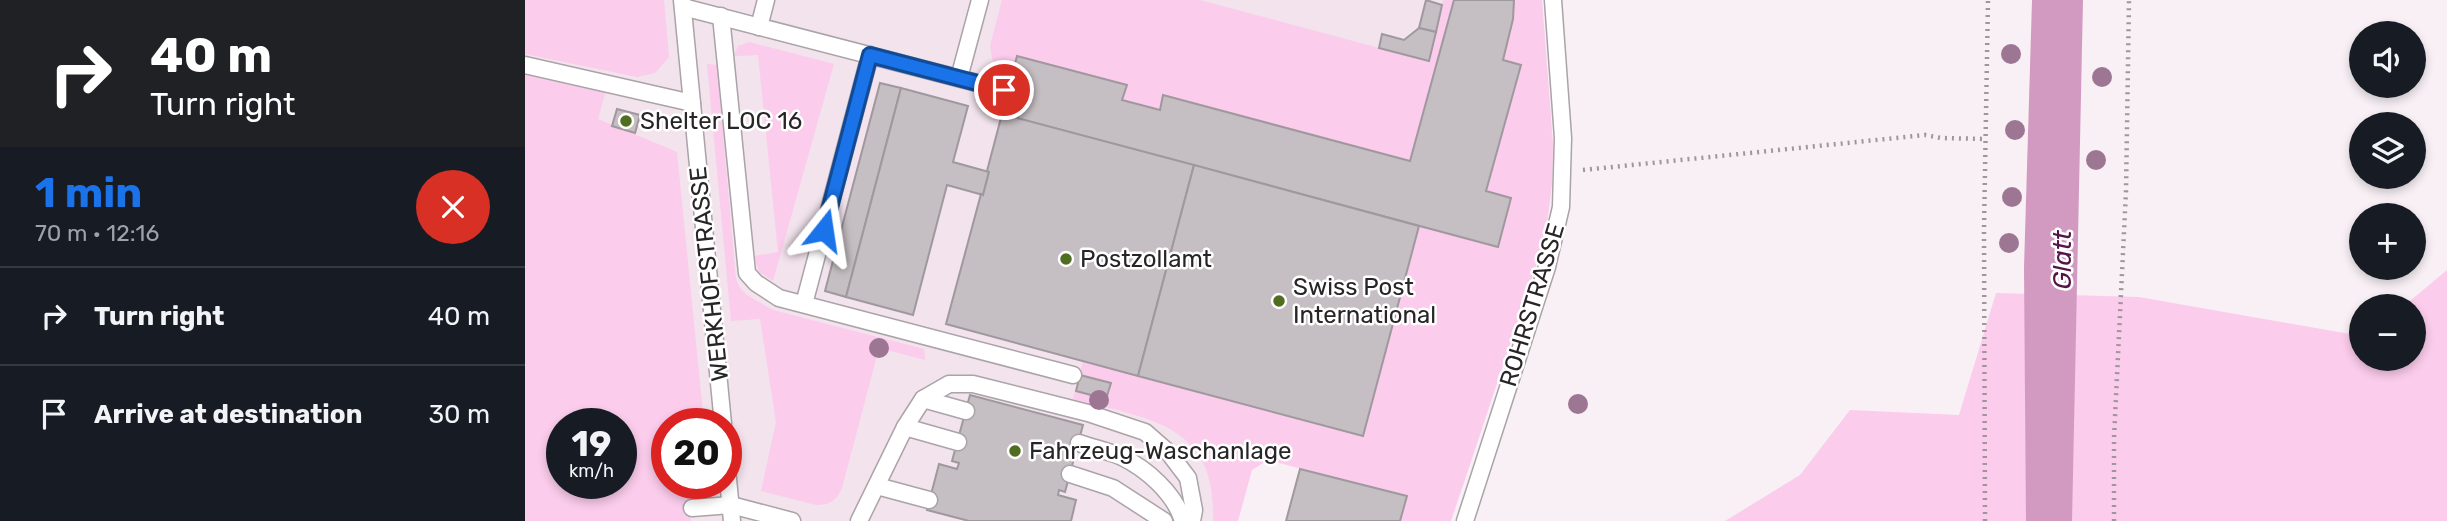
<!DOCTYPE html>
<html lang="en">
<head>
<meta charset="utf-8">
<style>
  :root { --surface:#171b24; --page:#242831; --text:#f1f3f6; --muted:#9ea1a6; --line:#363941; --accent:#1a73e8 }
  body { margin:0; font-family:Rubik,sans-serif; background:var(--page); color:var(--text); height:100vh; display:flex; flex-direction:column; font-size:26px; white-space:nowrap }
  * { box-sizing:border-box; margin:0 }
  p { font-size:23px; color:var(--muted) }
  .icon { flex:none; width:38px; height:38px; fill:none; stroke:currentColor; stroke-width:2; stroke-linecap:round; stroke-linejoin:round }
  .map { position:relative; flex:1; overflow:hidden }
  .details { display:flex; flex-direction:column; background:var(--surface); width:525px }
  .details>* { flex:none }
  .top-card { background:#202124; color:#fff; overflow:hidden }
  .fabs { position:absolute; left:1824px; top:21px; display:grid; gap:14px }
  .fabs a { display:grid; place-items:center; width:77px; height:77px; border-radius:50%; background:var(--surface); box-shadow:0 4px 10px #0003; font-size:35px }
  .speed { position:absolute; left:21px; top:408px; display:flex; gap:14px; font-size:35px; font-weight:700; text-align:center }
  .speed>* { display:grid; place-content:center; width:91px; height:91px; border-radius:50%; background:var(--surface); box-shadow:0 4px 10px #0003; line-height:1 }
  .speed small { font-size:18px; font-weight:400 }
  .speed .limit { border:10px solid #d22; background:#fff; color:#111 }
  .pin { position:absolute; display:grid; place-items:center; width:60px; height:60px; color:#fff; margin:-30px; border:4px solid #fff; border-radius:50%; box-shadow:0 2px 7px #0007 }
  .me { position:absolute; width:77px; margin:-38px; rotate:15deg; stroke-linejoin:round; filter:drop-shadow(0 0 5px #0008) }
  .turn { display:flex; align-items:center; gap:24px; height:147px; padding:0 35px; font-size:32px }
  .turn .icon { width:91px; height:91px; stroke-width:2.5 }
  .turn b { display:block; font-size:49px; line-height:60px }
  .round { display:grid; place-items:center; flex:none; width:74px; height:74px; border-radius:37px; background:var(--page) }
  .summary { display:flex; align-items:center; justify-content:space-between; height:119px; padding:0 35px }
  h1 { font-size:42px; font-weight:700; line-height:52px; color:var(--accent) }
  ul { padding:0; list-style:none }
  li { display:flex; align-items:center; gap:21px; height:98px; padding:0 35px; border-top:2px solid var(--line) }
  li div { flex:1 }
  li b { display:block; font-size:26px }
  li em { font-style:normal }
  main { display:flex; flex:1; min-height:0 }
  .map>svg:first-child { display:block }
</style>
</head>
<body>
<main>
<section class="details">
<div class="top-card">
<div class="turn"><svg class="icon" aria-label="right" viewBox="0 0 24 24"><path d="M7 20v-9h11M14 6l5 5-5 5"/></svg><div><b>40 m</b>Turn right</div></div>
</div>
<div class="summary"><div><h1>1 min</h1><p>70 m · 12:16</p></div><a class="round" style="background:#d93025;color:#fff"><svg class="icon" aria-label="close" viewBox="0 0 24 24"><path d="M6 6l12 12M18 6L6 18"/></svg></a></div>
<ul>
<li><svg class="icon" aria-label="right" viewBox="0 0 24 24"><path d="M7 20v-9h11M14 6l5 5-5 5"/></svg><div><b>Turn right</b></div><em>40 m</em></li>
<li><svg class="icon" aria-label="arrive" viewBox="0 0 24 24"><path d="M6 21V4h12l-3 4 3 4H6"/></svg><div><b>Arrive at destination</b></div><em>30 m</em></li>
</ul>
</section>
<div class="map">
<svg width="1922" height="521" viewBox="0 0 1922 521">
  <rect width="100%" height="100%" fill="#f8f0f5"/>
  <path fill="#f2e3ed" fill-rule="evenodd" d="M0 0H1017L1028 145 1027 184 1022 223 1013 260 937 489 715 430 690 521H0ZM37 424H96V483H37ZM142 424H201V483H142Z"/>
  <g fill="#fbccec" fill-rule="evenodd">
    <path d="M0 0H139L144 57 130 73 112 77 0 54Z"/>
    <path d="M477 0H675L903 61 918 0H929L885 161 638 96 635 110 597 100 602 86 492 57 489 69 468 63 465 46Z"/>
    <path d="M989 0H1017L1028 145 1027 184 1022 223 1013 260 926 521H875L881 497 743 460 727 470 713 521H688C692 423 624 419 548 399L558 361 838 436 894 226 973 246 986 198 961 191 996 66 978 60 988 19Z"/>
    <path d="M224 42 309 64 248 281 234 272 229 256 253 252 233 55 209 56 213 46Z"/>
    <path d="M182 64 192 65 211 279 215 288 222 295 248 310 399 349 400 360 354 348 317 488C311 501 305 505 291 505L236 491 251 422 235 319 206 321Z"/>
    <path d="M0 73 81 90 73 119 152 152 179 423 142 424V483H163L166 521H0ZM37 424H96V483H37Z"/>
    <path d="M1922 270V521H1200L1275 475 1325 410 1434 415 1471 293 1614 297 1836 336V359H1888V306H1879Z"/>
  </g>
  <path fill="#d29ac0" d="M1507 0H1558L1547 521H1501L1499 268Z"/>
  <g fill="#c5bec3" stroke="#9f989d" stroke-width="2">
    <path d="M901 0 917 5 911 32 894 28Z"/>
    <path d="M929 0H989L988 19 978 60 996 65 961 191 986 198 973 247 477 114 492 56 602 85 597 100 635 110 638 95 885 161Z"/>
    <path d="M894 28 911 32 904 61 854 48 857 34 879 40Z"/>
    <path d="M355 83 376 88 321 297 300 291Z"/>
    <path d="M376 88 443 106 428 162 464 172 458 195 422 185 388 315 321 297Z"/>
    <path d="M92 109 115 115 110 133 87 126Z"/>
    <path d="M477 114 669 165 613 376 421 324 456 194 458 195 464 172 462 171Z"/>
    <path d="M669 165 894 226 838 436 613 376Z"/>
    <path d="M555 375 586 383 581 399 551 391Z"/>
    <path d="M445 395 558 425 540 492 534 490 533 495 551 500 546 521H444L402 510 414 464 432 469 434 463 427 461Z"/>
    <path d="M775 469 882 496 875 521H761Z"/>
  </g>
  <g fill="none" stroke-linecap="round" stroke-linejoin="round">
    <defs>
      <g id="service">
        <path d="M157 0 198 424"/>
        <path d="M158 7 479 90"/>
        <path d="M196 16 222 273 231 283 254 298 548 375"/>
        <path d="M234 27 241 0"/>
        <path d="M0 65 167 103"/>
        <path d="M434 78 455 0"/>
        <path d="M279 304 345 55"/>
        <path d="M398 399 441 411"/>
        <path d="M380 427 433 442"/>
        <path d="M554 443C568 448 583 451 597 457 622 469 650 494 658 521"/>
        <path d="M201 458 207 521"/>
        <path d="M545 474 588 488 639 521"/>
        <path d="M352 486 404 500"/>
        <path d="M167 508 206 505 267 521"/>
        <path d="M334 521 380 427 398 399 424 384H448L563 413 620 432 644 453 663 478 669 510 667 521"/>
        <path d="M940 521 1022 267 1036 207 1038 138 1028 0"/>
      </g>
    </defs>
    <use href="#service" stroke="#aaa3a7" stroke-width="19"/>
    <g stroke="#9d979b" stroke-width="4.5" stroke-dasharray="2 5" stroke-linecap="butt">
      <path d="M1058 170 1400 135 1416 138 1461 139"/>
      <path d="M1460 521 1459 229 1463 0"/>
      <path d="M1589 521V438L1601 191 1604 0"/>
    </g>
    <use href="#service" stroke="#fff" stroke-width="16"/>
  </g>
  <g fill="#9d7694">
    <circle cx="1486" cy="54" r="10"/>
    <circle cx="1577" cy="77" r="10"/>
    <circle cx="1490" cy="130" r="10"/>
    <circle cx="1571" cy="160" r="10"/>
    <circle cx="1487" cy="197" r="10"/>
    <circle cx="1484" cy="243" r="10"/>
    <circle cx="354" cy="348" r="10"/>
    <circle cx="574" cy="400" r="10"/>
    <circle cx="1053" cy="404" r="10"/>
  </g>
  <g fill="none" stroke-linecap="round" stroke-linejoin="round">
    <defs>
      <path id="route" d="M299 230 345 55 479 90"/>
    </defs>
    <use href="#route" stroke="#114b97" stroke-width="18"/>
    <use href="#route" stroke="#1a73e8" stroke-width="12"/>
  </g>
  <g fill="#506d22" stroke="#fff" stroke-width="2.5">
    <circle cx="101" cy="121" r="7"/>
    <circle cx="541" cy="259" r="7"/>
    <circle cx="754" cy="301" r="7"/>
    <circle cx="490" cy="451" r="7"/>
  </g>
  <g text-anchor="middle" stroke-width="5" stroke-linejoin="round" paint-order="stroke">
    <g font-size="24" fill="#282527" stroke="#fff" text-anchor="start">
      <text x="115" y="129">Shelter LOC 16</text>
      <text x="555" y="267">Postzollamt</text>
      <text x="768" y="295">Swiss Post<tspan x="768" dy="28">International</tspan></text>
      <text x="504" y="459">Fahrzeug-Waschanlage</text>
    </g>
    <g font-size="24" fill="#282527" stroke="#fff">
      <text transform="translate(184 274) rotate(-96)" y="8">WERKHOFSTRASSE</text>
      <text transform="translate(1007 305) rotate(-73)" y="8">ROHRSTRASSE</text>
    </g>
    <g font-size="26" font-style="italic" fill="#551447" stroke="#fff">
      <text transform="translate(1537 260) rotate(-90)" y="9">Glatt</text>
    </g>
  </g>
</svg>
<div class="fabs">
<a><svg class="icon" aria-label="sound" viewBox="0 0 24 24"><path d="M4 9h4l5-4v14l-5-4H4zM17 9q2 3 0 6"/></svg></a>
<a><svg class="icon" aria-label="layers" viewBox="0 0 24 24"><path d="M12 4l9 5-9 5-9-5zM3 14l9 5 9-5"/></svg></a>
<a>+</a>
<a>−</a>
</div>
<div class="speed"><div>19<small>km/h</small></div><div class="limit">20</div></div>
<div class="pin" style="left:479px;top:90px;background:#d93025"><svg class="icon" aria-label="arrive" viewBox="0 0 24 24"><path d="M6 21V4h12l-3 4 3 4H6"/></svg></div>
<svg class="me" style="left:299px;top:230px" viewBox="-20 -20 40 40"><path d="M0-17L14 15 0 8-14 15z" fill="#1a73e8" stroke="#fff" stroke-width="4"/></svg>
</div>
</main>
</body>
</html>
